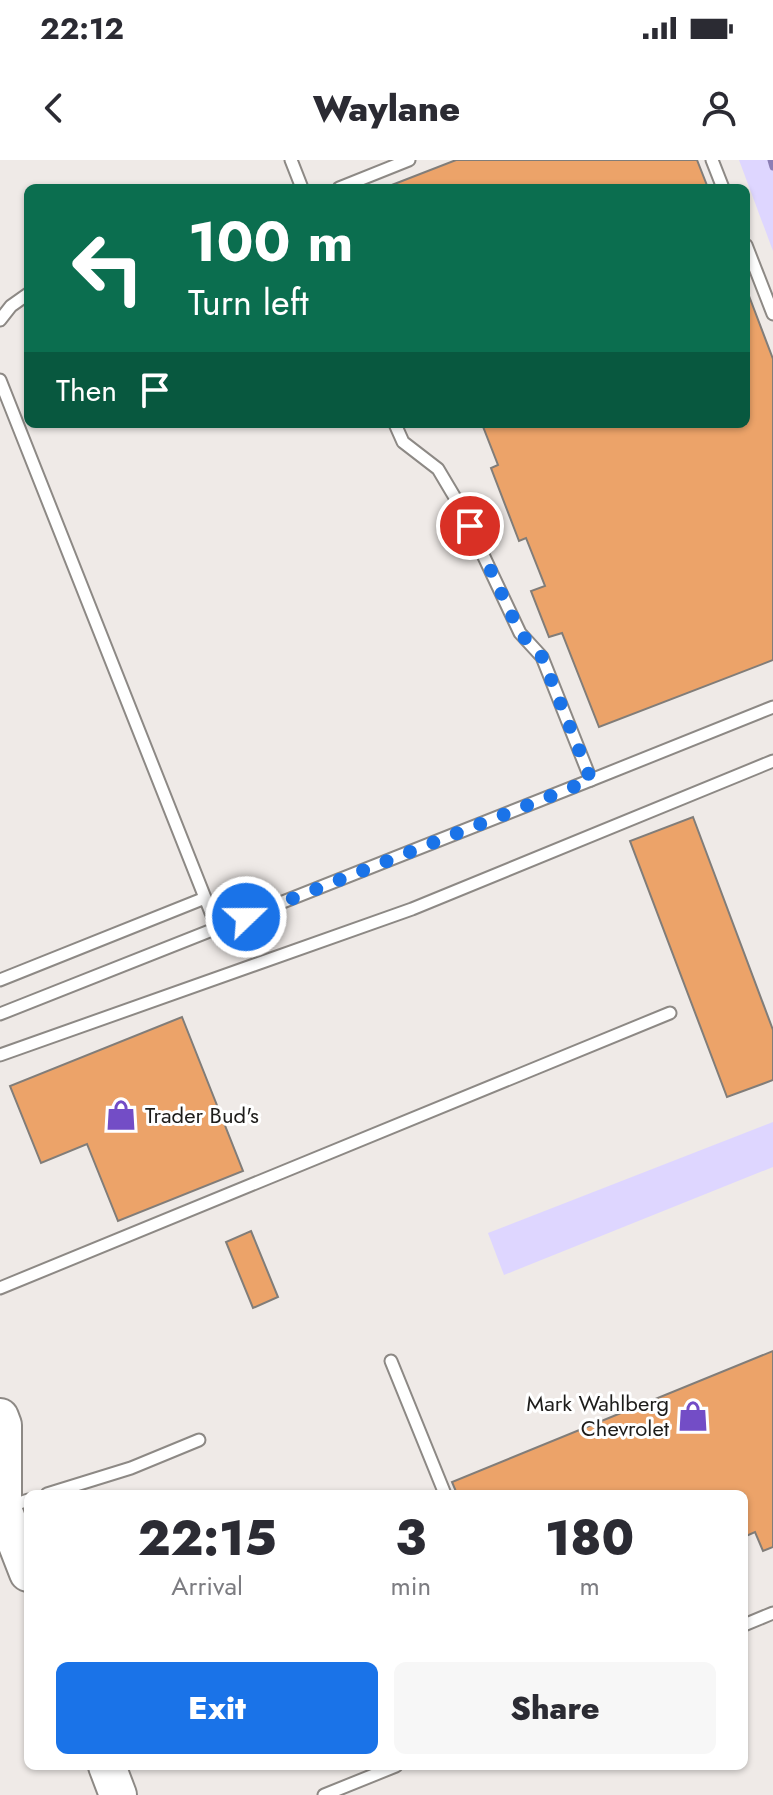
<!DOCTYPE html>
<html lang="en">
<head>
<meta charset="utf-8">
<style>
  :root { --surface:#fff; --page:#f7f7f7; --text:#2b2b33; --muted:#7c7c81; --accent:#1a73e8 }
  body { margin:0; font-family:Jost,sans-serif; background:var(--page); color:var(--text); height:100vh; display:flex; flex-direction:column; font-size:30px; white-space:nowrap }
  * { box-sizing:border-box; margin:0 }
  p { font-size:26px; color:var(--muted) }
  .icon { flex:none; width:44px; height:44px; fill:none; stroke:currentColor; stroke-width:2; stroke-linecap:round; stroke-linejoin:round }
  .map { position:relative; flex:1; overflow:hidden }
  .panel { position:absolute; left:24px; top:1330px; width:724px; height:280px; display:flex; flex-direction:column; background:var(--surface); border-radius:12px; box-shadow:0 2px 6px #0004 }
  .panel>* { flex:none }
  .guide { position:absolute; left:24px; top:24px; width:726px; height:244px; border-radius:12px; box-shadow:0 2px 6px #0004; background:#0b6e4f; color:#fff; overflow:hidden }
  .pin { position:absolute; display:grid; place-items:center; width:68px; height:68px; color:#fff; margin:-34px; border:4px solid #fff; border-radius:50%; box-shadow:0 2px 8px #0007 }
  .me { position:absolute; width:88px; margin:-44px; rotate:68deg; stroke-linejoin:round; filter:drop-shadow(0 0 6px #0008) }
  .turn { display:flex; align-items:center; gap:28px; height:168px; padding:0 32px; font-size:36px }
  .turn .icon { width:104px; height:104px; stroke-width:2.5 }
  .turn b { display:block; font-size:56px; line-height:68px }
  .then { display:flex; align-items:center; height:76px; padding:0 32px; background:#0003; gap:16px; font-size:30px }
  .eta { display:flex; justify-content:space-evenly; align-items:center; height:136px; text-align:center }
  .eta b { font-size:48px; font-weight:800; line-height:56px }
  .button { display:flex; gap:16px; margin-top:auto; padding:16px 32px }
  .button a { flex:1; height:92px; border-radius:12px; background:var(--accent); color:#fff; font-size:32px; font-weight:800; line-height:92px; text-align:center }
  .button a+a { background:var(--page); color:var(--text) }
  .status { display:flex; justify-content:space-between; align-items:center; height:56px; padding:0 40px; background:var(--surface); direction:ltr }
  .status svg { height:22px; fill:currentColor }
  header { display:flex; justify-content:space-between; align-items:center; height:104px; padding:0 32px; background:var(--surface); font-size:36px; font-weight:800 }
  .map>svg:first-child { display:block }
</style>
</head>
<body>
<div class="status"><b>22:12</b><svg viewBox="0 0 49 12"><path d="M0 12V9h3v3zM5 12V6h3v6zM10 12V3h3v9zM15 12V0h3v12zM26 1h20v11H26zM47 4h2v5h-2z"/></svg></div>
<header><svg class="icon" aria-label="back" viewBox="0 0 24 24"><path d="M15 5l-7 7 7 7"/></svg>Waylane<svg class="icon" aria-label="person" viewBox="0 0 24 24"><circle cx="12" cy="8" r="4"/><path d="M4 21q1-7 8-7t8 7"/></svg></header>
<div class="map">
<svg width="773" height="1635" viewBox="0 0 773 1635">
  <rect width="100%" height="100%" fill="#efeae7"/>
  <g fill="#ded6ff">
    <path d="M739 0H773V91Z"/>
    <path d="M773 962V1007L504 1115 488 1073Z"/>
  </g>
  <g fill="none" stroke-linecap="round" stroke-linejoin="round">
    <path stroke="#8b7eb5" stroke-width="7" d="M771 0 773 7"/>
  </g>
  <g fill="#eca369" stroke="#817d79" stroke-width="2">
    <path d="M456 0H697L708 28H384Z"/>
    <path d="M746 128 773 199V500L599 567 562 473 549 477 531 431 545 426 526 378 519 381 491 308 498 305 482 264H746Z"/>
    <path d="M693 657 773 870V920L727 937 630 681Z"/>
    <path d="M182 857 243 1011 118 1061 87 984 41 1003 10 926Z"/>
    <path d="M251 1071 278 1137 253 1148 226 1082Z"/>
    <path d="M773 1191V1387L763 1391 755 1372 744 1377V1334H457L452 1322Z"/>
  </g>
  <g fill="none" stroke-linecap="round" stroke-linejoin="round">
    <defs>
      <g id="lane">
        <path d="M291 0 302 28"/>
        <path d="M712 0 723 28"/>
        <path d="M339 28 409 0"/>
        <path d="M746 85 773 154"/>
        <path d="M0 160 11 146 28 134"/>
        <path d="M0 220 217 768"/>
        <path d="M591 620 773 547"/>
        <path d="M0 820 205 738"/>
        <path d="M0 854 591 620 542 497 520 473 460 346 438 309 403 282 395 264"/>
        <path d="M0 895 412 749 773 601"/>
        <path d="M0 1128 670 853"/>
        <path d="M391 1201 445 1334"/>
        <path d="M47 1334 131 1308 199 1280"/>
        <path d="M8 1347 28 1340"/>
        <path d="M744 1465 773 1453"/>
        <path d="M324 1635 396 1606"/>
      </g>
      <g id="primary">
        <path d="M0 1257 3 1265V1349L28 1413"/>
        <path d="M107 1606 118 1635"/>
      </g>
    </defs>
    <use href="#lane" stroke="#8d8985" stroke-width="15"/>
    <use href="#primary" stroke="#8d8985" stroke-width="40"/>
    <use href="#lane" stroke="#fff" stroke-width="11"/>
    <use href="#primary" stroke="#fff" stroke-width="36"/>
  </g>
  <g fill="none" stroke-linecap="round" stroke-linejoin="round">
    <path stroke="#1a73e8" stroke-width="14" stroke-dasharray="0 25.2" d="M246 757 591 620 542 497 520 473 470 366"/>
  </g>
  <defs>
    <symbol id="shop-bare" viewBox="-9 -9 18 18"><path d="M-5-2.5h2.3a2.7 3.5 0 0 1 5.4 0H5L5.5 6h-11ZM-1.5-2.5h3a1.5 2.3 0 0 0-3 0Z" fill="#734dc6" stroke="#fff" stroke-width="2.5" paint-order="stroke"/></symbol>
  </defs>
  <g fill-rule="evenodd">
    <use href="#shop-bare" x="99" y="933" width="44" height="44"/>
    <use href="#shop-bare" x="671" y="1234" width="44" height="44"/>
  </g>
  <g text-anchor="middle" stroke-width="6" stroke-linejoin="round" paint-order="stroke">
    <g font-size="22" fill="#1d1c1a" stroke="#fff" text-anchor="start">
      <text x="145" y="963">Trader Bud's</text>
      <text x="669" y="1251" text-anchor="end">Mark Wahlberg<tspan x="669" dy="25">Chevrolet</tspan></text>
    </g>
  </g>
</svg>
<div class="pin" style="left:470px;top:366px;background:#d93025"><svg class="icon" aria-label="arrive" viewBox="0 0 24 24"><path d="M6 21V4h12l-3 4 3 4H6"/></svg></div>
<svg class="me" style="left:246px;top:757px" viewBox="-20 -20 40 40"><circle r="17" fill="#1a73e8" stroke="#fff" stroke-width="3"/><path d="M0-11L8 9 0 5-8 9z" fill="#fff"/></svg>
<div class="guide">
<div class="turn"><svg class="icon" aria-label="left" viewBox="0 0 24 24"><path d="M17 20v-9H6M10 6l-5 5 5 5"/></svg><div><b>100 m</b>Turn left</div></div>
<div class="then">Then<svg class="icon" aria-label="arrive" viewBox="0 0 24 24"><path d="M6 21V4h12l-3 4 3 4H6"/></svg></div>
</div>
<section class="panel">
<div class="eta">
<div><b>22:15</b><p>Arrival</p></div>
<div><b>3</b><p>min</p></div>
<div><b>180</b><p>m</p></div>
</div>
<div class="button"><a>Exit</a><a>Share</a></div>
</section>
</div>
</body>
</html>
